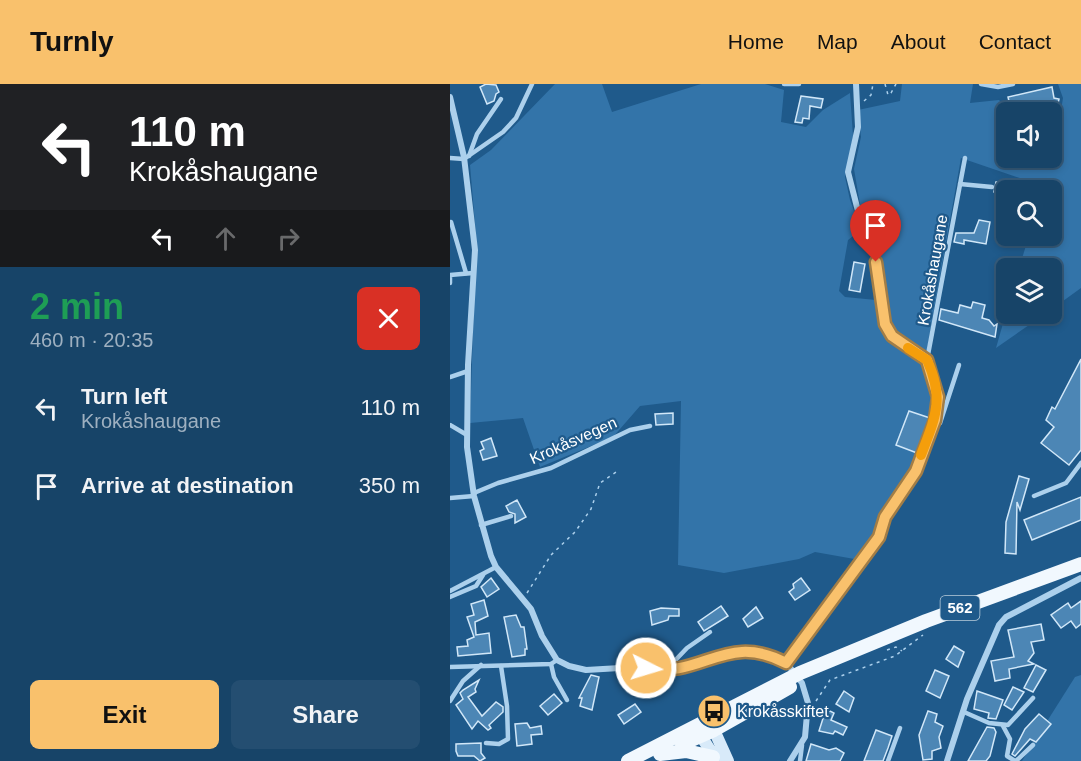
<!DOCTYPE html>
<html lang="en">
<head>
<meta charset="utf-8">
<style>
  :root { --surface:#174468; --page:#244e71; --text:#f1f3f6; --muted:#9eb0c0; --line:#365c7c; --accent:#f9c16c }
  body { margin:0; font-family:Helvetica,sans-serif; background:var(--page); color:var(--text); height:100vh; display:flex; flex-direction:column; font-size:22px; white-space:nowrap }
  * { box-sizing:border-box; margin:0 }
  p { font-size:20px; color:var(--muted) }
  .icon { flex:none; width:33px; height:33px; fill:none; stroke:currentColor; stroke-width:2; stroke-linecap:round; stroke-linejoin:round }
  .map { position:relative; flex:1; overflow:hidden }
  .side { display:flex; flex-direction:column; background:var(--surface); width:450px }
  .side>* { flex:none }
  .top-card { background:#202124; color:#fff; overflow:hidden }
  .buttons { position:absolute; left:546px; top:18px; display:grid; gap:12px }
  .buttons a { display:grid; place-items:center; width:66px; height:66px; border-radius:9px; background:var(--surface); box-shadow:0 3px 9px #0003,0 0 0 2px var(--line); font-size:30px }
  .pin { position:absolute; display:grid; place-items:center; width:51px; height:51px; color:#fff; margin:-62px -26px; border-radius:50% 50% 50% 0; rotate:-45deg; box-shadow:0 0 6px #0007 }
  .pin .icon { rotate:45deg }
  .me { position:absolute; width:66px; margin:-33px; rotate:95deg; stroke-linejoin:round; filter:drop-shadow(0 0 4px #0008) }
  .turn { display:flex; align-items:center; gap:21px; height:126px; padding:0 30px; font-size:27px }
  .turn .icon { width:78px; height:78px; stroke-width:2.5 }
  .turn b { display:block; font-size:42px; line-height:51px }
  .lanes { display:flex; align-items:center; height:57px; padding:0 30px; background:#0003; justify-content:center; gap:30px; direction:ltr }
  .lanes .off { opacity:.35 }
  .round { display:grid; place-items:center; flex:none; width:63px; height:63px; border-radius:9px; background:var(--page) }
  .summary { display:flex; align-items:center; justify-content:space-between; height:102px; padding:0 30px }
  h1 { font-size:36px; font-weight:800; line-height:45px; color:#1e9e55 }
  .button { display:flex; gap:12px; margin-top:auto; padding:12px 30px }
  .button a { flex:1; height:69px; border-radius:9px; background:var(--accent); color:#111; font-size:24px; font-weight:800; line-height:69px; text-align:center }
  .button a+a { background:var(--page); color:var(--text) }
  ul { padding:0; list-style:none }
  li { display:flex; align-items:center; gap:18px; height:78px; padding:0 30px }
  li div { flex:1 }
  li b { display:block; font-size:22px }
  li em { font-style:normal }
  header { display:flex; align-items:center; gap:36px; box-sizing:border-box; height:84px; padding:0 30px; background:var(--accent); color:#111 }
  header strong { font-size:28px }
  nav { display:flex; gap:33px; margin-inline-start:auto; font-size:21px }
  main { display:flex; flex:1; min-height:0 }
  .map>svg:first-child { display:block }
</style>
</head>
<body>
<header>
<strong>Turnly</strong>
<nav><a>Home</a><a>Map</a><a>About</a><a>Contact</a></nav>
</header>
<main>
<section class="side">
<div class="top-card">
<div class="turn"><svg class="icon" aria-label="left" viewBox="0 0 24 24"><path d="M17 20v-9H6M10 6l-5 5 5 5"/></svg><div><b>110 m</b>Krokåshaugane</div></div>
<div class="lanes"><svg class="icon" aria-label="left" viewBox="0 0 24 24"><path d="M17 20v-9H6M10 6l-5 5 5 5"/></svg><svg class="icon off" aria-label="ahead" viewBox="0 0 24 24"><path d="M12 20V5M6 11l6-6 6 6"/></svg><svg class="icon off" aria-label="right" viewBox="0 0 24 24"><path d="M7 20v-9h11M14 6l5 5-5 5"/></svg></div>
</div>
<div class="summary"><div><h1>2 min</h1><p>460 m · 20:35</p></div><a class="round" style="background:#d93025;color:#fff"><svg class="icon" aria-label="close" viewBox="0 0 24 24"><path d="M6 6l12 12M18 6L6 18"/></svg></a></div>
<ul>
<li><svg class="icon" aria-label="left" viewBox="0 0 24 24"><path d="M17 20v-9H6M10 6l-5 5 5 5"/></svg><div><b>Turn left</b><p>Krokåshaugane</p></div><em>110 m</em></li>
<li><svg class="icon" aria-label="arrive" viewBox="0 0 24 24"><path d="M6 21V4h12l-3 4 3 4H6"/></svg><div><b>Arrive at destination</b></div><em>350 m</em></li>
</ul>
<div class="button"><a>Exit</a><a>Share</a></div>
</section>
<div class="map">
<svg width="631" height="677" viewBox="0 0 631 677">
  <rect width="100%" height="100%" fill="#1f5a8b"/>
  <g fill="#3374a9">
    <path d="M105 0H152L162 28 251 0H315L334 6 331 38 356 43 373 26 400 9 403 52 395 93 400 116 411 146 398 156 389 207 395 213 426 216 432 248 436 254 472 280 482 294 485 315 481 335 459 327 447 361 468 369 458 397 410 476 365 468 349 475 274 489 228 481 231 317 190 322 163 353 90 383 73 334 20 339 26 152 20 81 41 66Z"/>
    <path d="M452 0H523L520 19 549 16 560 28H556V74H602V53L609 39 613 14 608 0H631V204L602 225V184H569L579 152H602V106H592L593 102 511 74 476 271 454 259 440 246 436 233 429 169 423 151 412 132 404 85 411 53 408 26 450 17Z"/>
    <path d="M556 229V230H595L546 264Z"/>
    <path d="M631 591V677H572L625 593Z"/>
  </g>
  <g fill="#4c86b5" stroke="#d1e7f8" stroke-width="1.5">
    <path d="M36 0 46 1 49 8 46 10 44 17 37 20 30 3Z"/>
    <path d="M602 3 604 14 609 15 606 28H593L594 24 574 28 572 23 561 26 558 13Z"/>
    <path d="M351 12 373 15 371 24 360 22 359 35 353 34 352 39 345 38Z"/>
    <path d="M546 98H556V120L549 118 551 110 544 108Z"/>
    <path d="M529 136 540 138 536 160 514 156V160L504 158 506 149H524Z"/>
    <path d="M404 178 415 180 410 208 399 206Z"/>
    <path d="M523 218 535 221 532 234 539 236 544 242 547 240 545 253 489 236 491 225 508 229 510 221 521 224Z"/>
    <path d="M631 275V366L619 381 591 359 604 343 596 336 602 323 605 325Z"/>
    <path d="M459 327 480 334 467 369 446 361Z"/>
    <path d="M223 329V340L206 341 205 330Z"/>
    <path d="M41 354 47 372 33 376 30 367 34 365 31 358Z"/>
    <path d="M569 392 579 395 570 426 567 418 566 470 555 469 556 438Z"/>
    <path d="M631 413V436L582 456 574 436Z"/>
    <path d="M67 416 76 433 65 439V430L59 428 56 422Z"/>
    <path d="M41 494 49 505 37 513 31 503Z"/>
    <path d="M351 494 360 506 345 516 339 508 344 504 343 500Z"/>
    <path d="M34 516 38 532 25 538 26 551 39 549 41 569 8 572 7 563 18 562 17 556 24 553 17 533 24 531 21 520Z"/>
    <path d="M631 517V540L626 544 621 537 611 544 601 531 618 519 621 524Z"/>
    <path d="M271 522 278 532 254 547 248 538Z"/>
    <path d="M306 523 313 534 298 543 293 535Z"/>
    <path d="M211 524 229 525V532H219L218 536 202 541 200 527Z"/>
    <path d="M66 531 71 543H74L77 565H75V571L62 573 54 533Z"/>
    <path d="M591 540 594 556 581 558 584 569 578 577 584 580 559 585 560 594 545 597 541 577 564 573 558 546Z"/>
    <path d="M504 562 514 568 508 583 496 575Z"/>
    <path d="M586 581 596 586 583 608 574 604Z"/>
    <path d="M485 586 499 592 490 614 476 607Z"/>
    <path d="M141 591 149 593 142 626 130 622 132 614H129Z"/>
    <path d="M29 596 25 605 26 608 18 613 32 632 46 618 53 623V628L39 641 41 644 38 646 28 637 22 645 6 621 13 615 10 609 13 606Z"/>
    <path d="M563 603 574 608 562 626 554 621Z"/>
    <path d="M394 607 404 614 399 628 386 620Z"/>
    <path d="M527 607 553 616 546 635 538 634 539 629 524 625Z"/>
    <path d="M104 610 112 619 98 631 90 622Z"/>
    <path d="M185 620 191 628 174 640 168 631Z"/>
    <path d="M376 625 384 629 381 636 397 643 393 651 385 647 383 650 369 647Z"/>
    <path d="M478 627 487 630 485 638 493 642 489 653 491 664 482 667V675L473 676 469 651Z"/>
    <path d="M589 630 601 640 586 658 580 655 565 672 562 670 575 645Z"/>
    <path d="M77 639 80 644 91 642 92 650 81 651 82 660 67 662 65 640Z"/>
    <path d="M537 643 544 644 546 648 540 672 536 677H518Z"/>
    <path d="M426 646 442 652 438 664 433 677H414Z"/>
    <path d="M31 659V669L35 674 30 677 24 672H8L6 667V660Z"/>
    <path d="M361 660 379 666 386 664 394 669 390 677H356Z"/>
  </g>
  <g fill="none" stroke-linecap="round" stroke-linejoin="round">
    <g stroke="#acd0ec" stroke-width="1.5" stroke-dasharray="3 4.5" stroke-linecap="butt">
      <path d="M435 0 438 11 441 9 446 0"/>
      <path d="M414 17 421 11 423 0"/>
      <path d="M77 509 101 471 125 448 141 425 150 399 169 386"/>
      <path d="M437 566 446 563 452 567"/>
      <path d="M366 617 380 596 445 572 473 551"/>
    </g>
    <g stroke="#acd0ec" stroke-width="4.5">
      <path d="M334 0H349"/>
      <path d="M531 0 548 3 563 0"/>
      <path d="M19 72 27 50 51 15"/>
      <path d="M0 74 14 75 53 48 66 34 82 0"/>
      <path d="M510 100 542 103"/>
      <path d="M1 138 16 189"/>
      <path d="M0 199V191L23 189"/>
      <path d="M477 276 515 74"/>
      <path d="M0 293 18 287"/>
      <path d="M0 341 17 351"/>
      <path d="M480 348 490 339 509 281"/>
      <path d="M24 409 48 399 101 384 180 346 200 342"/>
      <path d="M584 412 616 399 631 379"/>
      <path d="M0 414 24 412"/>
      <path d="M31 441 61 432"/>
      <path d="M0 507 46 483"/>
      <path d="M0 513 26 502 33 491"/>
      <path d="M101 580 104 593 117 616"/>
      <path d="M0 583 101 580 107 576"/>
      <path d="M215 587 237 564 260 548"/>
      <path d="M0 617 13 597 31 581"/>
      <path d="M514 628 539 639 558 641 583 614"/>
      <path d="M553 642 560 655 557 672 565 677"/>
      <path d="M36 659 49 660 58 655 57 622 51 582"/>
      <path d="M350 677 352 661"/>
      <path d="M438 677 450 644"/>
      <path d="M566 677 583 661"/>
    </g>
    <g stroke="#acd0ec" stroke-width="6">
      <path d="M0 13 14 73 25 166 18 281 17 363 24 412 41 472 46 483 81 525 92 552 107 576 119 582 136 586 187 583 224 587 275 568 288 567 318 571 338 581 352 599 358 619 355 653 340 677"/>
      <path d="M336 579 429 453 435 433 466 387 485 336 488 313 477 276 442 252 433 234 422 158 408 127 398 88 408 43 406 0"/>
      <path d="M497 677 517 615 549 541 556 533 631 494"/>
    </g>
    <path stroke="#d8eaf9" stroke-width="12" d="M267 677 251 652 253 640 264 646 278 677"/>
    <g stroke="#f1f8fe" stroke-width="14">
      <path d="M232 660 264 646 340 603"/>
      <path d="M210 670 236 667 263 673"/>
      <path d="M178 677 350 589 476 537 631 480"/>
    </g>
  </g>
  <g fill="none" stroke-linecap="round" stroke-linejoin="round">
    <defs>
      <path id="route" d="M196 584C252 595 276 547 336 579L429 453 435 433 466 387 485 336 488 313 477 276 442 252 435 240 426 178"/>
    </defs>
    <use href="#route" stroke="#a27d46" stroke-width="15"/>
    <use href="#route" stroke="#f9c16c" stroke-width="10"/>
    <path stroke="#f59e0b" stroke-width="10" d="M458 264 477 276C495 315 485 334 471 371"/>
  </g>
  <defs>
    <symbol id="bus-disc" viewBox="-11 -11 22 22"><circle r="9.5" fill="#f9c16c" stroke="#1f5a8b"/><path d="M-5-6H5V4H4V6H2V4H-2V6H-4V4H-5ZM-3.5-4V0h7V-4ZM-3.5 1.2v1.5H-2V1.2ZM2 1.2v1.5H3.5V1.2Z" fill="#111"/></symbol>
  </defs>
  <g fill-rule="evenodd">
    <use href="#bus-disc" x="245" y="608" width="38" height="38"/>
  </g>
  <g text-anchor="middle" stroke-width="4.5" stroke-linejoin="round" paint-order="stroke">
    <rect fill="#1f5a8b" stroke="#bccedc" stroke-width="1.5" x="490.5" y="512" width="39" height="24" rx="4.5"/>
    <g font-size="15" font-weight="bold" fill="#fff">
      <text x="510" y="529">562</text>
    </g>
    <g font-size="16" fill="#fff" stroke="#1f5a8b">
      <text transform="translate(482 186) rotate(-80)" y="6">Krokåshaugane</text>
      <text transform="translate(123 356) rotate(-24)" y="6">Krokåsvegen</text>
    </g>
    <g font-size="16" fill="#fff" stroke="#1f5a8b" text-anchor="start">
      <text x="287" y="633">Krokåsskiftet</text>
    </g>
  </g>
</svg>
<div class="buttons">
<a><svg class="icon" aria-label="sound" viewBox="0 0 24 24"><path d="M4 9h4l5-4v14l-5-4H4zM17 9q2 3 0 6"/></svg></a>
<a><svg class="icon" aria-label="search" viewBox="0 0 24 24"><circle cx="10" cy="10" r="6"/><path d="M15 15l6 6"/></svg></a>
<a><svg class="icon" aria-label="layers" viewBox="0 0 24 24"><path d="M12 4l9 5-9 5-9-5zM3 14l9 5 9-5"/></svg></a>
</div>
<div class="pin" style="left:426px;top:178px;background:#d93025"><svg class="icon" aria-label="arrive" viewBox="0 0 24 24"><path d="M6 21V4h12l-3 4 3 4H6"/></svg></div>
<svg class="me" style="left:196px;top:584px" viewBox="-20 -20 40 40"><circle r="17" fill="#f9c16c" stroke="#fff" stroke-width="3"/><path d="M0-11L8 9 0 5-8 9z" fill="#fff"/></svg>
</div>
</main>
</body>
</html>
